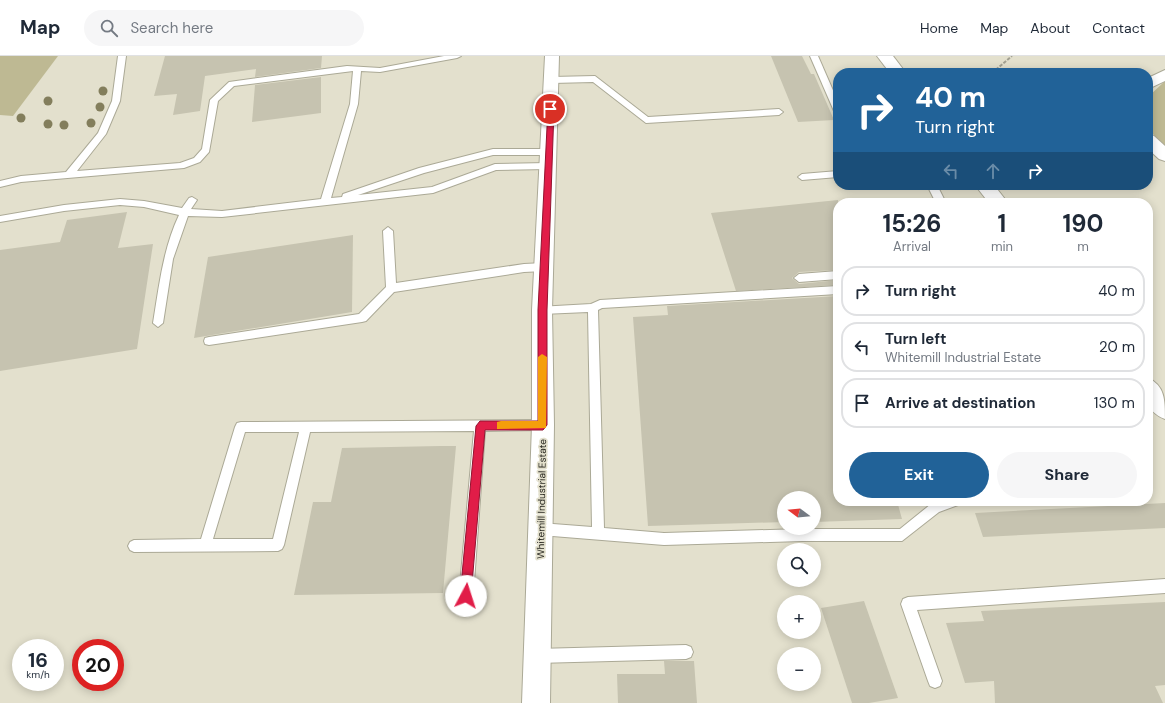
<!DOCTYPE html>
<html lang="en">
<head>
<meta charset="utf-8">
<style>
  :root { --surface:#fff; --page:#f6f6f7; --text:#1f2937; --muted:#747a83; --line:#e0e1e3; --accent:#216298 }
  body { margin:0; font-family:"DM Sans",sans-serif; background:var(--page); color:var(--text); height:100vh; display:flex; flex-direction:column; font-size:15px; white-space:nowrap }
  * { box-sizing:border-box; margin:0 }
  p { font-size:13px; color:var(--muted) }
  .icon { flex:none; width:22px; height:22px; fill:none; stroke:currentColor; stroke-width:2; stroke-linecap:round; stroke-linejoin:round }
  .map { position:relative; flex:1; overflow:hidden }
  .details { position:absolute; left:833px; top:142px; width:320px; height:308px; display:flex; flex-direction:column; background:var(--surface); border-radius:16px; box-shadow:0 2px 10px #0003 }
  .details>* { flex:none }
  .hud { position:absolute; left:833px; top:12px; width:320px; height:122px; border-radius:16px; box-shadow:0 2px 10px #0003; background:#216298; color:#fff; overflow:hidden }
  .needle { width:26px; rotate:286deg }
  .buttons { position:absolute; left:777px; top:435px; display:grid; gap:8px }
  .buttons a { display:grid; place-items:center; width:44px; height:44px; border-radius:50%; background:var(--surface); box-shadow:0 2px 10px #0003; font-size:20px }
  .speed { position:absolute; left:12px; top:583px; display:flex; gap:8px; font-size:20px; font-weight:700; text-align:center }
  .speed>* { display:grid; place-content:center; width:52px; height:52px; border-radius:50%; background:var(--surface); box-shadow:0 2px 10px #0003; line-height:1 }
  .speed small { font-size:10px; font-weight:400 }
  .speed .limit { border:6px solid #d22; background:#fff; color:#111 }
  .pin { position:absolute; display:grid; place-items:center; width:34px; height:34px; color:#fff; margin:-17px; border:2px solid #fff; border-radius:50%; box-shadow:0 1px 4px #0007 }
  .me { position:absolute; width:44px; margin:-22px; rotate:5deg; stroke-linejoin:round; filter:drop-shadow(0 0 3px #0008) }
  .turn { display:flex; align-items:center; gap:14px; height:84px; padding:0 16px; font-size:18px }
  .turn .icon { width:52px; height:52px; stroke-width:2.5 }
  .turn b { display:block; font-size:28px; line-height:34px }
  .lanes { display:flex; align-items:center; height:38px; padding:0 16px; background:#0003; justify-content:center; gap:20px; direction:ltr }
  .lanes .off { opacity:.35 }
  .eta { display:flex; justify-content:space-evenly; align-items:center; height:68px; text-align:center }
  .eta b { font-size:24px; font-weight:700; line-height:28px }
  .button { display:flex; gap:8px; margin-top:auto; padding:8px 16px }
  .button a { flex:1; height:46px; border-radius:24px; background:var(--accent); color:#fff; font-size:16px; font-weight:700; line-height:46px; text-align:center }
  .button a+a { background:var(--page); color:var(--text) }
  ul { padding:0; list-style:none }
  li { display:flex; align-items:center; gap:12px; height:50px; margin:0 8px 6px; padding:0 8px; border:2px solid var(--line); border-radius:16px }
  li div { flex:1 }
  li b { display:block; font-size:15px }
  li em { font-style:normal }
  header { display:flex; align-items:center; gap:24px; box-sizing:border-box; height:56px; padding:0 20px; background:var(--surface); border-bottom:1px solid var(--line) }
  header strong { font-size:19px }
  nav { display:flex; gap:22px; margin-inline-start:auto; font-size:14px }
  .search { width:280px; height:36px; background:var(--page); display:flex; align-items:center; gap:10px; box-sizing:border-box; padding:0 14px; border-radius:22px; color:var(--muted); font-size:15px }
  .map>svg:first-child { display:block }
</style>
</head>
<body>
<header>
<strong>Map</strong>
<div class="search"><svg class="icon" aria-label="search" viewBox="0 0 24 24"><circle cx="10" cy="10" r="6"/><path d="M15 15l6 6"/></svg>Search here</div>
<nav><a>Home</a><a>Map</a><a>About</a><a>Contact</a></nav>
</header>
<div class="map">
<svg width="1165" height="647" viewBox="0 0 1165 647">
  <rect width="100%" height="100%" fill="#e3e0cd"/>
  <g fill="#beb993">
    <path d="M0 0H58L13 60 0 59Z"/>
    <path d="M1165 25V90L1148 73V41Z"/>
  </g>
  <g fill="#c6c3b0">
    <path d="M165 0H322L321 12 255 21 256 13 205 20 200 55 173 59 177 38 154 40Z"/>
    <path d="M771 0H802L811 18H814L834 64 798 66Z"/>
    <path d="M321 21V57L252 66 255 29Z"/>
    <path d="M838 144V214L799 216 792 222 799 228 838 224V229L736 235 711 157Z"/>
    <path d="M127 156 118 192 153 188 137 293 0 315V194L60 186 67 164Z"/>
    <path d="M353 179 352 256 194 282 208 201Z"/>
    <path d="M838 240V445H897L902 463 814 466V442H784V466L648 470 633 261 668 259 667 250Z"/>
    <path d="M440 390H456L443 537 294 539 313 446H331L342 392Z"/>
    <path d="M1165 447V472L983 481 975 457Z"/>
    <path d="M864 545 898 642 869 647H852L821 552Z"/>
    <path d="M1165 546V629L1155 630 1163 647H995L994 625 965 627 946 567 984 565 981 555Z"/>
    <path d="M664 605H694L697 647H618L617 618H665Z"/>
  </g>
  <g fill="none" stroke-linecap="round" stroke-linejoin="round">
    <defs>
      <g id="lane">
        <path d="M118 0H126L120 45 106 78 77 115 180 107 194 102 202 93 210 44 229 26 347 10 380 12 444 0H461L457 2 380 16 361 15 358 48 331 142 342 141 343 138 419 112 493 93H548L552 96 548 99H493L424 117 358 139 432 131 495 108 548 107 552 110 548 113 496 114 433 137 222 161 188 160 173 203 163 267 158 271 153 267C159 230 163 193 179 159L144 151 120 149 64 155 0 166V160L64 149 120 143 144 145 182 152 189 142 192 141 197 144 191 153 222 155 321 143 350 48 353 15 234 30 218 45 209 96 200 106 184 112 21 126 0 131V125L21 120 66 116 98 77 112 45Z"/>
        <path d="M810 0H818L838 46V58L834 55Z"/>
        <path d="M595 20 648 61 779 53 783 56 779 59 646 67 593 26 552 27 548 24 552 21Z"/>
        <path d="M838 115V121L802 124 798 121 802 118Z"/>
        <path d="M927 129H937L946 147H936Z"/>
        <path d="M388 171 393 175 396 227 524 208 544 207 549 211 544 215 524 216 394 236 366 265 362 266 209 289 205 288 204 285 205 282 209 281 359 258 386 231 383 175Z"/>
        <path d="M838 215V223L799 226 794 222 799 218Z"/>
        <path d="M838 230V238L602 252 598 254 604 472 664 477 802 473H900L931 448 938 445H960L958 449 939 456 902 485H802L664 489 540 479 536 477 534 473 536 469 540 467 592 471 588 256 542 258 537 254 538 251 591 248 600 244Z"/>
        <path d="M543 364 547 365 549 369 547 373 543 374 485 375 473 540 471 545 466 547 461 545 459 540 474 375 310 376 284 489 282 493 278 495 134 496 130 494 128 490 130 486 134 484 201 483 235 371 237 367 241 366ZM245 376H299L273 483H213Z"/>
        <path d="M1165 523V537L917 554 942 625 940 630 935 632 930 630 928 625 901 548 903 543 908 541Z"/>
        <path d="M686 589 691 591 693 596 691 601 686 603 537 607 532 605 530 600 532 595 537 593Z"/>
      </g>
      <g id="street">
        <path d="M545 0H559L552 254 554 369 550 647H522L532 369V254Z"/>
        <path d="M1165 14V25L1148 33V22Z"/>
        <path d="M1148 78 1154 80 1165 90V105L1159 103 1148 93Z"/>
      </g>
      <g id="secondary">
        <path d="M877 0H893L906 17H890Z"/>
        <path d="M975 129H994L1008 147H989Z"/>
        <path d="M1148 322C1165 330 1165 344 1165 363 1144 355 1148 341 1148 322Z"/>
      </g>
    </defs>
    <use href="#lane" stroke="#aba996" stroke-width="2"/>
    <use href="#street" stroke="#aba996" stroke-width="2"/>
    <use href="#secondary" stroke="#aba996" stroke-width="2"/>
    <path stroke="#a2a091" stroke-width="2" stroke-dasharray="3.5 1.5" stroke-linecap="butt" d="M992 17 1012 0"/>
    <use href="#lane" fill="#fff" fill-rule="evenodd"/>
    <use href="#street" fill="#fff" fill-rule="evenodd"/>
    <use href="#secondary" fill="#fff" fill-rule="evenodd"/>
  </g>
  <g fill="#837e5c">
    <circle cx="103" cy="35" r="4.5"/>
    <circle cx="48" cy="45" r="4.5"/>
    <circle cx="100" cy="51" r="4.5"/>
    <circle cx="21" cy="62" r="4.5"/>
    <circle cx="91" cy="67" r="4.5"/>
    <circle cx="48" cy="68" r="4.5"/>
    <circle cx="64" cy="69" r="4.5"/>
  </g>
  <path fill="#e11d48" stroke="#92132f" d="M548 51 554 53 547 254V369L543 374H485L471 540 469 544 466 545 462 544 460 540 476 370 480 365H538V254Z"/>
  <path fill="#f59e0b" d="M542 298 547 301 546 372 497 373V366L501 365H538V301Z"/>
  <g text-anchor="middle" stroke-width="3.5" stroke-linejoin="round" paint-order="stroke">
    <g font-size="10" fill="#2a2922" stroke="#e3e0cd">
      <text transform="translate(541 443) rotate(-89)" y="4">Whitemill Industrial Estate</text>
    </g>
  </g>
</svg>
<div class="buttons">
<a><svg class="needle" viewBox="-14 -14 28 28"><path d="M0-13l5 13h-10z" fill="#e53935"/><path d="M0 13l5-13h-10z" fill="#747a83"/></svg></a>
<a><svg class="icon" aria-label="search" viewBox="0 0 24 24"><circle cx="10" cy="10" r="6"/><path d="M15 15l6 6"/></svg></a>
<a>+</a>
<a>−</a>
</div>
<div class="speed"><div>16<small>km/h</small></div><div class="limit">20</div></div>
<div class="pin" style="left:550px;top:53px;background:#d93025"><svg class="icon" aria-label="arrive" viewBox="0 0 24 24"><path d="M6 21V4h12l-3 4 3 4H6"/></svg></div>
<svg class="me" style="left:466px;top:540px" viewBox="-20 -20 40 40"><circle r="19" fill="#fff"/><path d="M0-13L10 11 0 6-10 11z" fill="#e11d48"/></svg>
<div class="hud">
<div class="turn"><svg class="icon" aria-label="right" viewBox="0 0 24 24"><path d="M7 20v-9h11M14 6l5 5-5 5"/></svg><div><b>40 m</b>Turn right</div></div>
<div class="lanes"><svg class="icon off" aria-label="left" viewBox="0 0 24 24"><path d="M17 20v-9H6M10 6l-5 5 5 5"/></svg><svg class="icon off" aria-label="ahead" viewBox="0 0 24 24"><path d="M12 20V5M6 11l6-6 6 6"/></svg><svg class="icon" aria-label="right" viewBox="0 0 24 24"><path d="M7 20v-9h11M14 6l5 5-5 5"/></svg></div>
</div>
<section class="details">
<div class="eta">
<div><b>15:26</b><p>Arrival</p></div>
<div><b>1</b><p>min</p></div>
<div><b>190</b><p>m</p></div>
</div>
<ul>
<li><svg class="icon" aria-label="right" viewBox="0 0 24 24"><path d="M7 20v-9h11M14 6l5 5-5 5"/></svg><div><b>Turn right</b></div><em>40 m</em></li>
<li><svg class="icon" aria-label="left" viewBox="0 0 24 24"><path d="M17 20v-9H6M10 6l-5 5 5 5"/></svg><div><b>Turn left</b><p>Whitemill Industrial Estate</p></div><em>20 m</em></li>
<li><svg class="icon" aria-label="arrive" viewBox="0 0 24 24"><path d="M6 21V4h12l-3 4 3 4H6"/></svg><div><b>Arrive at destination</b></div><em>130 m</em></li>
</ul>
<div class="button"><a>Exit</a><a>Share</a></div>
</section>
</div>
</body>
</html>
